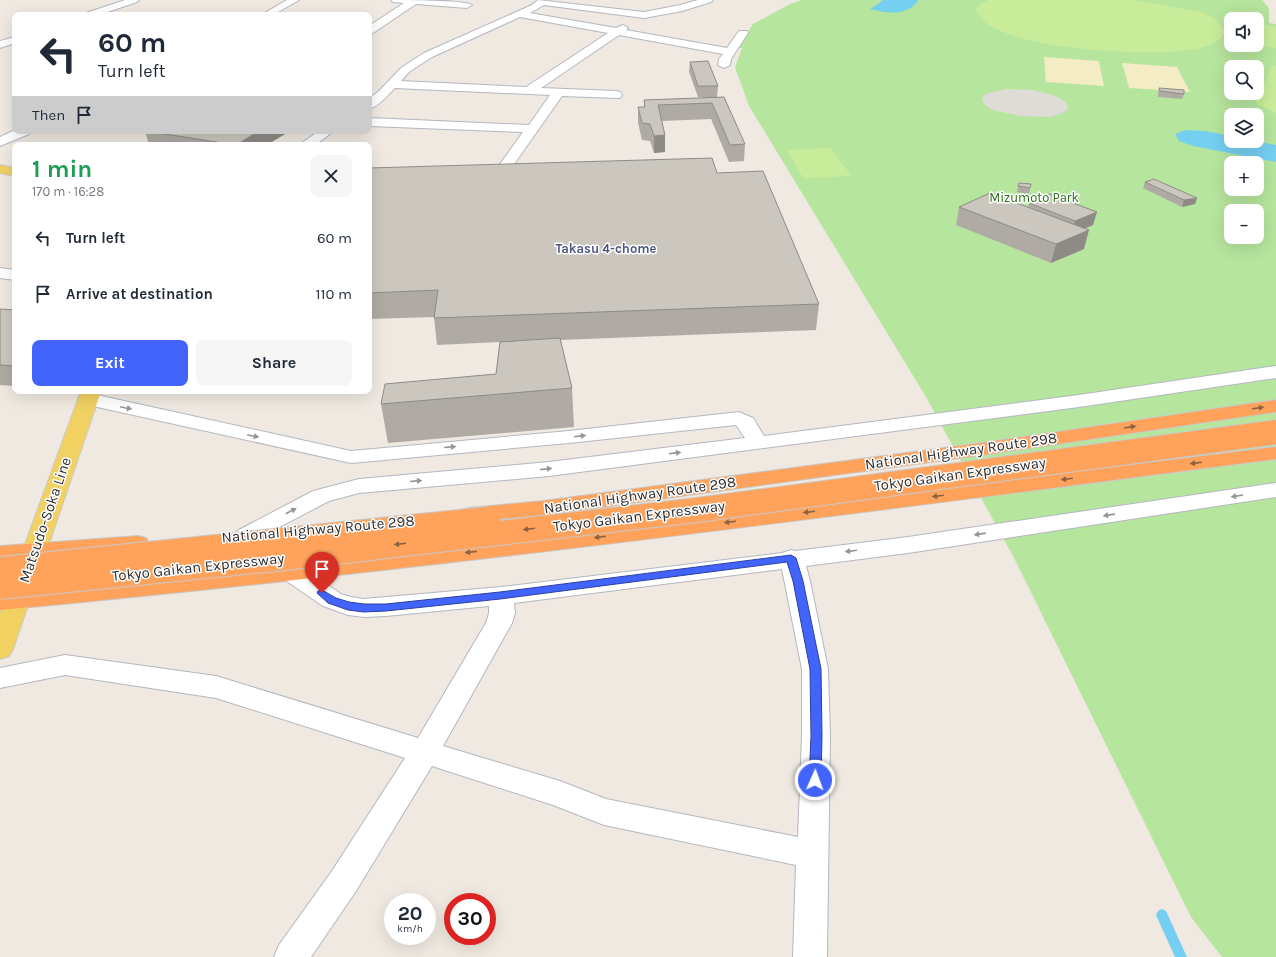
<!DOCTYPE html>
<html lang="en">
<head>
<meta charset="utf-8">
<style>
  :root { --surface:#fff; --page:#f6f6f7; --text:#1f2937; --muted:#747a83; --accent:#4264fb }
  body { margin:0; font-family:Karla,sans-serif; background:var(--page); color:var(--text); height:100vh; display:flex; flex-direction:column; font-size:15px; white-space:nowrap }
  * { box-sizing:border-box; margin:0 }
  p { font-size:13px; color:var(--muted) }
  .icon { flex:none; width:22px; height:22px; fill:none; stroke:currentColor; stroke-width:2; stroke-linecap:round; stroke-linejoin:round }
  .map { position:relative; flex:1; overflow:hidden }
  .side { position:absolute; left:12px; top:142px; width:360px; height:252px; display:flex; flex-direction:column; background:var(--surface); border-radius:8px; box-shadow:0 4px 16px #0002 }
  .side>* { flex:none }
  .guide { position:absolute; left:12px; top:12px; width:360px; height:122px; border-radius:8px; box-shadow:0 4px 16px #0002; background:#fff; color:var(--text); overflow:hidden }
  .fabs { position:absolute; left:1224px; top:12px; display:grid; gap:8px }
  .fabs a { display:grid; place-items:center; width:40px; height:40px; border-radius:8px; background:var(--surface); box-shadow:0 4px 16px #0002; font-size:20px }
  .speed { position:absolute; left:384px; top:893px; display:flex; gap:8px; font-size:20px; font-weight:700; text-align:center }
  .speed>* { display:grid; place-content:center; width:52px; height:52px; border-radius:50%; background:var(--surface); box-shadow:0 4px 16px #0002; line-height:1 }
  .speed small { font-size:10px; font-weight:400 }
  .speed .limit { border:6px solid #d22; background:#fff; color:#111 }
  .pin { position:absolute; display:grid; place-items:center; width:34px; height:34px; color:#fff; margin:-41px -17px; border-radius:50% 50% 50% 0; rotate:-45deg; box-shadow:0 0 4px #0007 }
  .pin .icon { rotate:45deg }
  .me { position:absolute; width:44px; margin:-22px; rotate:2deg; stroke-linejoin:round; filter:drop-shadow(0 0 3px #0008) }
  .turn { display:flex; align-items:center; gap:14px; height:84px; padding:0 20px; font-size:18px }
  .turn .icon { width:52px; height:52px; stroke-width:2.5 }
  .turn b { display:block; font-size:28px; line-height:34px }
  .then { display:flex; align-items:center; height:38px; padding:0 20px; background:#0003; gap:8px; font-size:15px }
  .round { display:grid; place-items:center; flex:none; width:42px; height:42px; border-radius:8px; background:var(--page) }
  .head { display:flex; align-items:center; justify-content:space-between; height:68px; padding:0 20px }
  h1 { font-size:24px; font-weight:700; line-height:30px; color:#1e9e55 }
  .cta { display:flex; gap:8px; margin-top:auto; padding:8px 20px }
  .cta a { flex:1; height:46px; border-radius:8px; background:var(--accent); color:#fff; font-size:16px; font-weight:700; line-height:46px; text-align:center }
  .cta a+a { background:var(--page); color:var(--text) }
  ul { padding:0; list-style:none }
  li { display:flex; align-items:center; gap:12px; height:56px; padding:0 20px }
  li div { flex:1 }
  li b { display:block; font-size:15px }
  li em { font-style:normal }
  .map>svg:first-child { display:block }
</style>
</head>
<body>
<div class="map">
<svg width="1276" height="957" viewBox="0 0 1276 957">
  <rect width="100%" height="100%" fill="#efe9e1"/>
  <path fill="#b6e59e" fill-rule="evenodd" d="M802 0H1262L1269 8V23L1276 24V957H1222L1191 917 1013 556 926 397 749 106 735 67 742 48H738L753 24 790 4ZM1231 19H1257V45H1231ZM1231 67H1257V93H1231ZM1231 115H1257V141H1231ZM1231 163H1257V189H1231ZM1231 211H1257V237H1231Z"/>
  <g fill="#f3ecc5">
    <path d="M1044 57 1099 61 1104 86 1046 82Z"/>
    <path d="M1122 63 1177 67 1190 92 1129 88Z"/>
  </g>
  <g fill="#c9ec9a">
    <path d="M988 0H1135L1201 12 1215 19 1222 27 1224 32C1215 65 1080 49 1052 45 1033 41 1012 37 994 28 986 24 981 18 976 11 977 5 983 3 988 0Z"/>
    <path d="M1264 25 1276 27V48L1257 45Z"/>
    <path d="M1272 66H1276V113L1256 103Z"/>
    <path d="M830 148 852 176 803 178 787 150Z"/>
  </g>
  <path fill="#dfdcd8" d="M1007 89 1033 90 1056 96 1064 101 1068 106 1067 110 1060 114 1049 117 1020 116 993 110 985 105 982 100 983 96 988 93Z"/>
  <g fill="#75cff0">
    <path d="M883 0H917L918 1C906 17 886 13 870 9L878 4Z"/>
    <path d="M1186 130 1205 131 1231 136V141H1256L1276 145V162L1193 146 1179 141 1175 134Z"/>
  </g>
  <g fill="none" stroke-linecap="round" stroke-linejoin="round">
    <path fill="#75cff0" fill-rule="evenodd" d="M1162 909 1166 911 1187 957H1175L1156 915 1158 911Z"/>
    <defs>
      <g id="minor">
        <path d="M125 0H139L137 2 99 15H84L86 13Z"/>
        <path d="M287 0H299L273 15H261Z"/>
        <path d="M391 0C404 0 465 0 472 5L467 8 416 4 373 33 369 34V26L404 3 393 2Z"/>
        <path d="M538 0 644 12 680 5 698 0H713L711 2 682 11 644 18 544 5 530 13 616 28 623 25 628 28 626 30 727 48 739 31H747L748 33 731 59 730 65 724 68 718 65 719 59 723 54 619 35 541 88 616 91 620 92 622 95 620 98 562 96 500 184 495 185 490 184 488 181 523 132 369 126V118L529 125 550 95 395 88C388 95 379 106 369 109V99L379 91 401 68 424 53 532 5ZM520 17 608 33 526 87 401 81 409 72 432 57Z"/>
        <path d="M15 37V43L0 48V41Z"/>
        <path d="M15 130 30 131 29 134 0 146V137Z"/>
        <path d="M319 131H334L315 145H299Z"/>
        <path d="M0 268 15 270V280L0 278Z"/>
        <path d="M1276 366V378L1079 407 549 476 359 493 329 501 253 541 245 544 237 541 233 536 237 531 313 491 359 479 549 462 745 438 736 425 569 443 351 463 88 405 81 403 78 399 81 395 88 393 351 451 569 431 739 412 753 418 764 436 1079 395Z"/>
        <path d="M1276 483V497L908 553 806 566 810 581 828 669 830 736 827 957H793L796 865 604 825 553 805 432 766 356 891 311 957H274L279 945 332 871 405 758 216 698 65 675 0 688V668L65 655 216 676 418 738 486 623 489 613V606L386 616 364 617 348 615 323 606 282 578 279 572 282 566 291 564 300 566 341 594 351 597 364 599 501 587 782 553 791 550 795 551 908 537ZM782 569 802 669V736L798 837 606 799 560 781 443 746 512 623 515 613 514 603Z"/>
      </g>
      <g id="major">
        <path d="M0 165 15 168V176L0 173Z"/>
        <path d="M81 391H101L13 649 9 656 0 659V613Z"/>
      </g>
      <g id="highway">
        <path d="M1276 400V412L982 455 543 515 469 522 461 520 458 515 461 510 469 508 543 501 982 443Z"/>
        <path d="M1276 447V459C851 514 427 570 0 610V592C426 553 851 499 1276 447Z"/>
        <path d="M138 536 146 538 150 544 146 550 138 552 0 562V546Z"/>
      </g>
    </defs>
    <use href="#minor" stroke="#b4b7c1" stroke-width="2"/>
    <use href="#major" stroke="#c9c9c9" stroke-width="2"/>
    <use href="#highway" stroke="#c9c9c9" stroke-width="2"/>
    <use href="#minor" fill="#fff" fill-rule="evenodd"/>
    <use href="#major" fill="#f2d163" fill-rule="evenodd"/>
    <use href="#highway" fill="#ffa35c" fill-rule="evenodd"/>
    <defs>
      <g id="highway-bridge">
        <path d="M0 569 488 519"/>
        <path d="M0 587 285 558 697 510 1276 432"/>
      </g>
    </defs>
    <use href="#highway-bridge" stroke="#c9c9c9" stroke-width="26" stroke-linecap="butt"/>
    <use href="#highway-bridge" stroke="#ffa35c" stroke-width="24"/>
  </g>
  <g fill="#afaba4">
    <path d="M690 62 718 86 717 97H698L689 72Z"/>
    <path d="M1159 88 1184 94 1182 99 1158 97V94Z"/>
    <path d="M724 97 745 144 744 161 729 162 711 119 662 121 665 135V152L654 153 650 141 642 140 638 123V107H644V100Z"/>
    <path d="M145 131 267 145H149Z"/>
    <path d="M369 168 717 173 819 304 816 330 560 340 572 388 574 427 388 443 381 404 496 374 500 342 437 345 434 317 369 319Z"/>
    <path d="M1145 182 1197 198 1195 204 1182 207 1143 188Z"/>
    <path d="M1019 183 1031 184 1029 194 1017 192Z"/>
    <path d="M1029 203 1093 225 1085 228 1084 249 1051 263 956 225 959 207H1028Z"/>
    <path d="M0 309 15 310V386L0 385Z"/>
  </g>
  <g fill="#8e8b86">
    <path d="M259 131H290L267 145H236Z"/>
    <path d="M665 135V152L654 153V136Z"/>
    <path d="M1197 198 1195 204 1182 207 1184 200Z"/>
    <path d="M1097 212 1093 225 1072 234 1075 221Z"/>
    <path d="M1089 230 1084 249 1051 263 1056 244Z"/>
  </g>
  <g fill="#cbc7bf" stroke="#8e8b86">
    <path d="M708 61 718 86H698L690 62Z"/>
    <path d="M1159 88 1184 90V94L1160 91Z"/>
    <path d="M724 97 745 144 730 145 712 103 658 105 665 135 654 136 650 124 642 123 638 107H645L644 100Z"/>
    <path d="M145 131H259L236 145Z"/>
    <path d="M712 158 717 173 763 171 819 304 434 318 438 290 369 293V168Z"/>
    <path d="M1154 179 1197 198 1184 200 1145 182Z"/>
    <path d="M1019 183 1031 184 1030 188 1018 186Z"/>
    <path d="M990 193 1089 230 1056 244 959 207Z"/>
    <path d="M1049 194 1097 212 1075 221 1029 203Z"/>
    <path d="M0 309 15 310V366L0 365Z"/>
    <path d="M560 338 572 388 381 404 385 384 496 374 500 342Z"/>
  </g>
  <defs><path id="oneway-solid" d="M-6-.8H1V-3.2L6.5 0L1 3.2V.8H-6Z"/></defs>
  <g fill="#969696">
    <use href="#oneway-solid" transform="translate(126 408) rotate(12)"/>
    <use href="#oneway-solid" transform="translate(253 436) rotate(12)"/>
    <use href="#oneway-solid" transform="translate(580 436) rotate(-7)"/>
    <use href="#oneway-solid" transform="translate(450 447) rotate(-5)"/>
    <use href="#oneway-solid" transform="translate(675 453) rotate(-7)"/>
    <use href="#oneway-solid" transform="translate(546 469) rotate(-6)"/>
    <use href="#oneway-solid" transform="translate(416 481) rotate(-5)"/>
    <use href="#oneway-solid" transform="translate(1237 496) rotate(171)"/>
    <use href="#oneway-solid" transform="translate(291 511) rotate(-27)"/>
    <use href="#oneway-solid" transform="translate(1109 515) rotate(172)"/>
    <use href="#oneway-solid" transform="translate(980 534) rotate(172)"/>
    <use href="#oneway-solid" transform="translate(851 551) rotate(173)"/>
  </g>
  <g fill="#8c6343">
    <use href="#oneway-solid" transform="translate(1258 408) rotate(-8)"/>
    <use href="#oneway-solid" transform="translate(1130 427) rotate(-9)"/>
    <use href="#oneway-solid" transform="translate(1196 463) rotate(173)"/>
    <use href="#oneway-solid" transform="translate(1067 479) rotate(173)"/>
    <use href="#oneway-solid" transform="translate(938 496) rotate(173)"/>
    <use href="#oneway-solid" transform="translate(809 512) rotate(173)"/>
    <use href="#oneway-solid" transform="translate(730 522) rotate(173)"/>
    <use href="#oneway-solid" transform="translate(529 529) rotate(173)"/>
    <use href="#oneway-solid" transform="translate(600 537) rotate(173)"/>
    <use href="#oneway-solid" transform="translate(400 544) rotate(173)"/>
    <use href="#oneway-solid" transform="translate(471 552) rotate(174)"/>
  </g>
  <path fill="#4264fb" stroke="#2b41a3" d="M791 555 796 558 803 581 821 669 822 736 821 780 819 784 815 786 811 784 809 780 811 736 810 669 793 581 787 562 500 599 386 611 364 612 348 610 328 603 317 593 318 591 322 590 336 598 349 602 364 604H386L500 592Z"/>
  <g text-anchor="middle" stroke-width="3" stroke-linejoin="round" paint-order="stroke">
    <g font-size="13" fill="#2c6e1b" stroke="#fff">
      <text x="1034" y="202">Mizumoto Park</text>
    </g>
    <g font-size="13" font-weight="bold" fill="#4d5680" stroke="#fff">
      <text x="606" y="253">Takasu 4-chome</text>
    </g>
    <g font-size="15" fill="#2e2e2e" stroke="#fff">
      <text transform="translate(961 451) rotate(-8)" y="5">National Highway Route 298</text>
      <text transform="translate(960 474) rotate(-8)" y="5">Tokyo Gaikan Expressway</text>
      <text transform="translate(640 495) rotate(-8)" y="5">National Highway Route 298</text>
      <text transform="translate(639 516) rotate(-7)" y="5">Tokyo Gaikan Expressway</text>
      <text transform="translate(45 520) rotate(-71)" y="5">Matsudo-Soka Line</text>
      <text transform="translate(318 529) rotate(-5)" y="5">National Highway Route 298</text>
      <text transform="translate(198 567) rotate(-6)" y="5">Tokyo Gaikan Expressway</text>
    </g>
  </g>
</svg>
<div class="fabs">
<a><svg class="icon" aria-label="sound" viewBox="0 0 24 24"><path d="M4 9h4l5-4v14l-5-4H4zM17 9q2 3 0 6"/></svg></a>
<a><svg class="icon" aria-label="search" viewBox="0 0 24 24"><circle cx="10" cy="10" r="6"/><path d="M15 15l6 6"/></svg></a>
<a><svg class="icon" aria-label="layers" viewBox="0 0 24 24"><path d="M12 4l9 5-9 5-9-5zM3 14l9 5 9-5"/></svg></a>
<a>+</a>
<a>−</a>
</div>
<div class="speed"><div>20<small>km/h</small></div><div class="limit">30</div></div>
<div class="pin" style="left:322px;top:593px;background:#d93025"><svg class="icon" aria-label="arrive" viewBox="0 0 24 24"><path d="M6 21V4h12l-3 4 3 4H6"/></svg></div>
<svg class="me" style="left:815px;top:780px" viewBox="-20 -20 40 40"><circle r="17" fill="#4264fb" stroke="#fff" stroke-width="3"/><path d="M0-11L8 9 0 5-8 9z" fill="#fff"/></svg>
<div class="guide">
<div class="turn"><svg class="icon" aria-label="left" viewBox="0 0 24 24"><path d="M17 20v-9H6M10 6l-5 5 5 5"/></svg><div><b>60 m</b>Turn left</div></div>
<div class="then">Then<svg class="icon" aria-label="arrive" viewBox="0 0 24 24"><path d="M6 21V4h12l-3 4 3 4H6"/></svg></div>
</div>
<section class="side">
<div class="head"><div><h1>1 min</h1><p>170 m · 16:28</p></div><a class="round"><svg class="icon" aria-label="close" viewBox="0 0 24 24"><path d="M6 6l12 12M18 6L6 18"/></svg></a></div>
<ul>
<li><svg class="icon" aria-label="left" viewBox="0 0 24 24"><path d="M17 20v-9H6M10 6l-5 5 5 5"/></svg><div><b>Turn left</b></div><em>60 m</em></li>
<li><svg class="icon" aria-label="arrive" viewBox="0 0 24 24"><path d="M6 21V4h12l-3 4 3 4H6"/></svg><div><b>Arrive at destination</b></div><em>110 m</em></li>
</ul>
<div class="cta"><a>Exit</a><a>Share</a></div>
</section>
</div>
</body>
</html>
